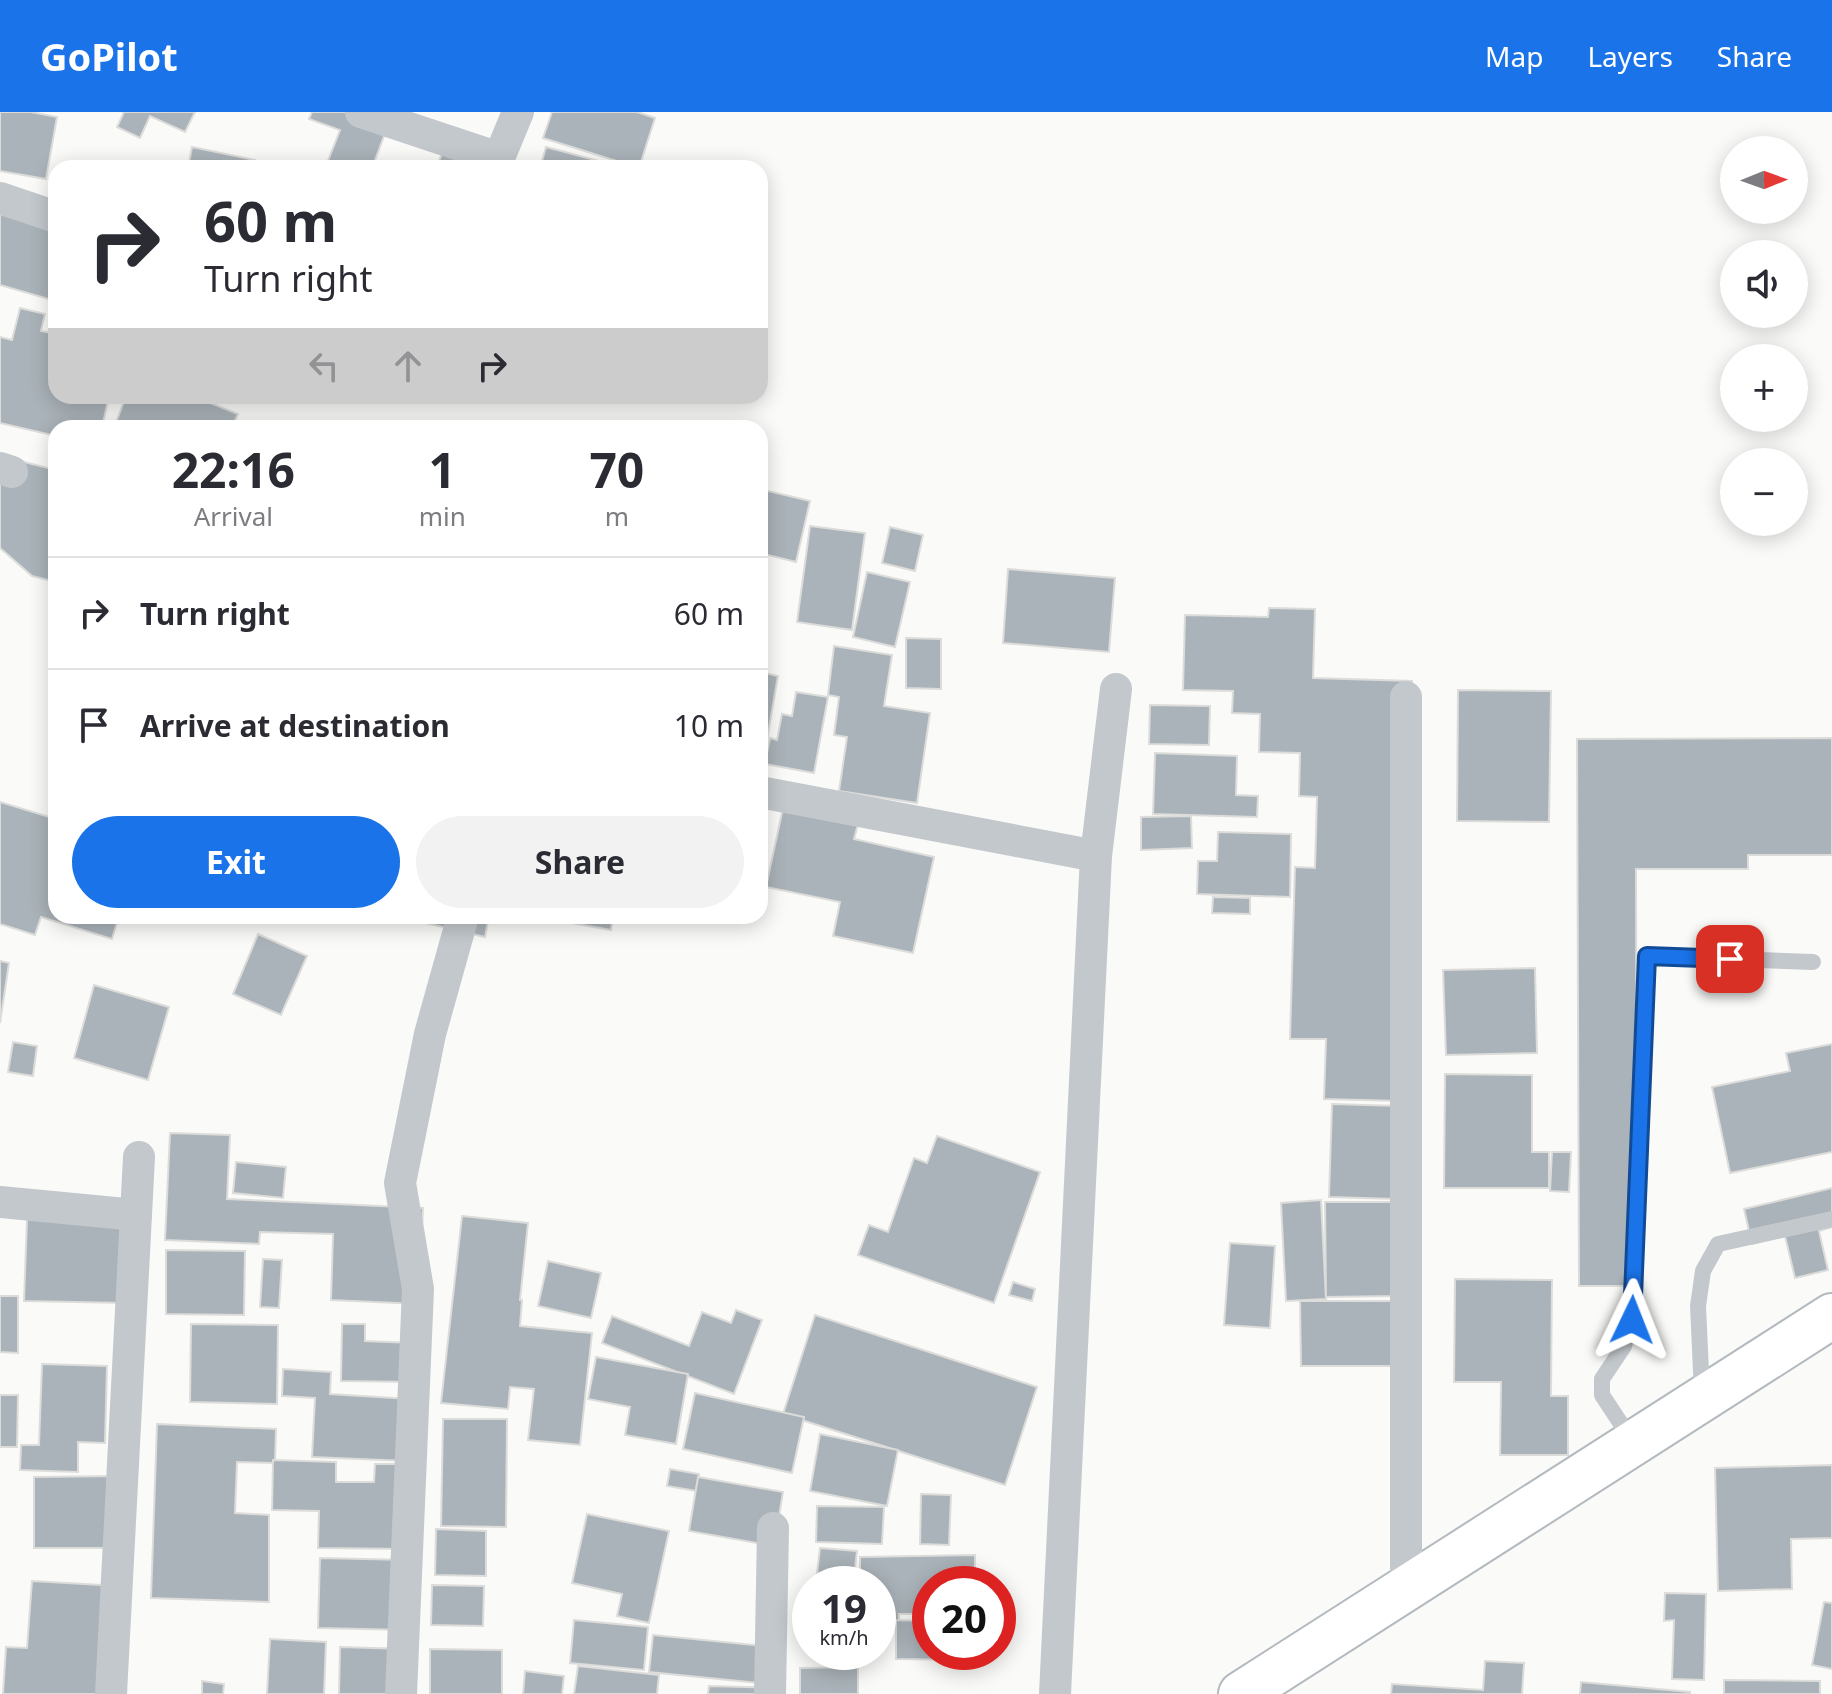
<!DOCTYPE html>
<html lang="en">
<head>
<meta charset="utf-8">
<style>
  :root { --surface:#fff; --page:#f2f2f3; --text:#2b2b33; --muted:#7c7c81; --line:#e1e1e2; --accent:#1a73e8 }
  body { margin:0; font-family:"Noto Sans",sans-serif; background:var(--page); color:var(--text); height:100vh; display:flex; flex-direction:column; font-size:30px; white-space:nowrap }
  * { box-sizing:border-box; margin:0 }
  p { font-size:26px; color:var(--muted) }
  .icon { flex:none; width:44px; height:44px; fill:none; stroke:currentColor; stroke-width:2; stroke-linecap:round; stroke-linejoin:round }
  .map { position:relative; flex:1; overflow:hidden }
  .details { position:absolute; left:48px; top:308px; width:720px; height:504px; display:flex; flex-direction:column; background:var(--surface); border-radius:24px; box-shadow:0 4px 20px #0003 }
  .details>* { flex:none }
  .banner { position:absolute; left:48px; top:48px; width:720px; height:244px; border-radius:24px; box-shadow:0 4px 20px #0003; background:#fff; color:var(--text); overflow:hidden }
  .needle { width:52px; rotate:89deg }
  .controls { position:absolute; left:1720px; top:24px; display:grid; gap:16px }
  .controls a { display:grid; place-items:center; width:88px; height:88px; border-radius:50%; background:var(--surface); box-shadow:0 4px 20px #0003; font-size:40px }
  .speed { position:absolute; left:792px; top:1454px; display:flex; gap:16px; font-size:40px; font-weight:700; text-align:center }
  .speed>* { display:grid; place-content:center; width:104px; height:104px; border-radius:50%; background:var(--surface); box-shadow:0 4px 20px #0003; line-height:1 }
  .speed small { font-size:20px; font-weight:400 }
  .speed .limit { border:12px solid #d22; background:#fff; color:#111 }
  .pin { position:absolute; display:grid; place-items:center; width:68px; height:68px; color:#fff; margin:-34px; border-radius:16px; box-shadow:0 4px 12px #0006 }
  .me { position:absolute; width:88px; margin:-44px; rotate:2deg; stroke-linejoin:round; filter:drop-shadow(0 0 6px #0008) }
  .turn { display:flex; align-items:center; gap:28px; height:168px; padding:0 24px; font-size:36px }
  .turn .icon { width:104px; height:104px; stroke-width:2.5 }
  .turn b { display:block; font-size:56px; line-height:68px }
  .lanes { display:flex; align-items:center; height:76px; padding:0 24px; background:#0003; justify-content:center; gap:40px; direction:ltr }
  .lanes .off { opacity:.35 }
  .eta { display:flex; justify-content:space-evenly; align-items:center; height:136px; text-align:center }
  .eta b { font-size:48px; font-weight:700; line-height:56px }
  .cta { display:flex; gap:16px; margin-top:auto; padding:16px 24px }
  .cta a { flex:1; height:92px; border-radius:48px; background:var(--accent); color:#fff; font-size:32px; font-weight:700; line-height:92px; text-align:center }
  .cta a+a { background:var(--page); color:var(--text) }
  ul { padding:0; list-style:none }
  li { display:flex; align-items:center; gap:24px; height:112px; padding:0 24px; border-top:2px solid var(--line) }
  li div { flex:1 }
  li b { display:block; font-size:30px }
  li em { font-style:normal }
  header { display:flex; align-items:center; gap:48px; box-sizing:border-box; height:112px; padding:0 40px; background:var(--accent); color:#fff }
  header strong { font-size:38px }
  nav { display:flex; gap:44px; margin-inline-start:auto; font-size:28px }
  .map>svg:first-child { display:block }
</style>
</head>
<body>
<header>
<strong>GoPilot</strong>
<nav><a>Map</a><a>Layers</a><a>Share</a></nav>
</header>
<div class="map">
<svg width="1832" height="1582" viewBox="0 0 1832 1582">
  <rect width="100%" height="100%" fill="#fafaf8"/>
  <g fill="#aab3b9" stroke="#dcdcda" stroke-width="2">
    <path d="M0 0H31L57 5 46 67 0 59Z"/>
    <path d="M124 0H195L185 20 150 4 140 26 117 15Z"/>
    <path d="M312 0H393L372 56H349L328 49 340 18 309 7Z"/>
    <path d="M552 0H637L655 6 639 56 543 26Z"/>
    <path d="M453 15 486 29 474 56H436Z"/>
    <path d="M192 35 255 48 254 56H188Z"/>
    <path d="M546 35 625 56H540Z"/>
    <path d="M0 102 56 119V174L52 188 0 173Z"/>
    <path d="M20 196 45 202 41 219 56 222V284H109L102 316H56V324L0 311V225L12 228Z"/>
    <path d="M126 284H193L238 302 232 316H114Z"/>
    <path d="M0 344 56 358V470L32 464 0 436Z"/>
    <path d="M760 377 810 389 796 450 760 441Z"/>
    <path d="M810 414 865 421 852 518 797 510Z"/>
    <path d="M890 415 923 423 915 459 882 451Z"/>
    <path d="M1008 457 1115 466 1109 540 1003 531Z"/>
    <path d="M867 460 910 470 895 535 853 525Z"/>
    <path d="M1269 496 1315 497 1313 566 1412 569 1400 989 1324 987 1326 927H1290L1295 755 1315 756 1317 685 1299 684 1300 641 1259 640 1260 602 1232 601 1233 579 1183 578 1185 503 1268 505Z"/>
    <path d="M906 526 941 527V577L906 576Z"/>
    <path d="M834 534 892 543 884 594 930 601 917 691 839 679 847 625 834 623 839 585 828 583Z"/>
    <path d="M760 560 778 564 765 639 760 638Z"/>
    <path d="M1458 578 1551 579 1549 710 1457 709Z"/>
    <path d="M796 580 828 585 814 661 765 652 770 626 777 628 782 602 792 604Z"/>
    <path d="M1150 593 1210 594 1209 633 1149 632Z"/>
    <path d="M1832 626V743H1748V757H1636L1637 1174H1579L1577 627Z"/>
    <path d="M1155 641 1237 644 1236 683 1258 684 1257 705 1153 702Z"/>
    <path d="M0 690 56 707V804H119L112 827 41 805 35 823 0 812Z"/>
    <path d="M783 696 858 712 854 727 934 745 913 841 833 824 840 790 766 775Z"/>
    <path d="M1191 704 1192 736 1141 738V705Z"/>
    <path d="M1218 720 1291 722 1290 785 1197 782 1198 749H1217Z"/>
    <path d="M1213 785 1250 786V802L1212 801Z"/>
    <path d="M410 804H489L485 825 409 807Z"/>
    <path d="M533 804H613L611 818Z"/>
    <path d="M258 822 307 844 281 903 233 882Z"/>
    <path d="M0 849 9 851 0 911Z"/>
    <path d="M1535 856 1537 941 1446 943 1443 858Z"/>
    <path d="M94 873 169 895 148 968 74 946Z"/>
    <path d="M13 930 37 934 33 964 8 960Z"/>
    <path d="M1832 932V1040L1730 1061 1712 975 1790 959 1786 941Z"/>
    <path d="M1445 962 1532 963V1040H1549V1076H1444Z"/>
    <path d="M1332 992 1399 994 1396 1087 1329 1085Z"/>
    <path d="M170 1021 230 1023 227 1087 423 1096 419 1192 331 1188 333 1122 260 1120 259 1132 165 1128Z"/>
    <path d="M937 1024 1040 1060 994 1191 858 1143 869 1113 888 1120 914 1046 927 1051Z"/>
    <path d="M1552 1040H1571L1569 1080 1550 1079Z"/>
    <path d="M236 1050 286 1055 283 1086 233 1081Z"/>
    <path d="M1832 1076V1115L1819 1119 1828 1158 1795 1166 1785 1124 1752 1132 1744 1097Z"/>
    <path d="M1321 1088 1326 1187 1286 1189 1281 1091Z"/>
    <path d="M1325 1090H1393L1394 1184 1326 1185Z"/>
    <path d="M462 1104 528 1111 520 1188H522L520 1214 592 1221 580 1333 528 1328 534 1277 510 1275 508 1297 441 1291Z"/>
    <path d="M27 1107 127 1109 125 1191 24 1189Z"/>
    <path d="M1230 1131 1275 1134 1270 1216 1224 1213Z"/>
    <path d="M166 1138 245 1139 244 1203 166 1202Z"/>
    <path d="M263 1147 282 1148 279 1196 260 1195Z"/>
    <path d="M548 1149 601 1161 591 1206 538 1194Z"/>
    <path d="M1455 1167 1552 1168 1551 1284H1568V1343H1500L1501 1270H1454Z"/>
    <path d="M1013 1170 1035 1177 1032 1189 1009 1183Z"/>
    <path d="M0 1184H18V1241L0 1240Z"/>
    <path d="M1300 1189H1397V1254H1301Z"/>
    <path d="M736 1198 762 1208 734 1282 602 1231 612 1204 689 1234 702 1200 731 1211Z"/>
    <path d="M815 1203 1037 1275 1005 1373 783 1302Z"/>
    <path d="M191 1212 278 1213 277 1292 190 1290Z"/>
    <path d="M342 1212H365V1229L413 1231V1270L341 1269Z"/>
    <path d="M596 1245 688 1262 676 1332 625 1323 630 1295 588 1287Z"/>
    <path d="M42 1252 107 1254 105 1331 78 1330V1360L20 1358 21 1333H39Z"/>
    <path d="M283 1257 331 1260 330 1282 410 1287 407 1349 312 1345 315 1286 282 1284Z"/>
    <path d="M695 1281 804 1305 792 1361 683 1337Z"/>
    <path d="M0 1283H18L17 1335H0Z"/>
    <path d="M443 1307H507L506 1415 441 1414Z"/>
    <path d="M157 1312 276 1317 275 1351 237 1350 235 1401 269 1403V1490L151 1486Z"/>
    <path d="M820 1322 898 1338 887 1394 810 1379Z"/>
    <path d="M273 1348 336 1350V1370H374L375 1352H411L408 1437 318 1436 319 1399 272 1398Z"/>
    <path d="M1832 1353V1426L1791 1427 1792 1477 1718 1479 1715 1356Z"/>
    <path d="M670 1357 699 1362 697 1379 667 1374Z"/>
    <path d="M122 1364V1436H34V1365Z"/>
    <path d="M698 1365 783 1380 774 1434 689 1419Z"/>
    <path d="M921 1382 951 1383 949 1433 920 1432Z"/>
    <path d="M817 1394 884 1395 882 1432 816 1430Z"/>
    <path d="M587 1402 669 1419 649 1511 617 1504 622 1482 572 1471Z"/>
    <path d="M436 1417 486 1419V1464L435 1463Z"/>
    <path d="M820 1436 857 1439 854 1465 817 1461Z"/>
    <path d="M975 1443V1472H930V1502H899V1513H878V1472H860V1445Z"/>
    <path d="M320 1446 408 1448 407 1518 318 1516Z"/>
    <path d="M32 1469 118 1474 121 1582H3L6 1535 27 1536Z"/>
    <path d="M432 1473 484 1474 483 1514 431 1513Z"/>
    <path d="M1665 1481 1706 1482 1704 1568 1672 1567 1674 1508 1664 1509Z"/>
    <path d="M1824 1490 1832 1491V1557L1812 1553Z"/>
    <path d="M574 1508 648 1515 644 1558 570 1551Z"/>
    <path d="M896 1508 930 1509V1540H969V1548L896 1547Z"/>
    <path d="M653 1523 783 1536 779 1573 649 1560Z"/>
    <path d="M270 1527 326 1530 324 1582H267Z"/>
    <path d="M340 1535 407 1537 405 1582H339Z"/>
    <path d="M430 1537 502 1538V1582H430Z"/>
    <path d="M1485 1549 1524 1551 1522 1582H1391L1392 1572 1483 1578Z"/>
    <path d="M578 1554 659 1563 657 1582H574Z"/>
    <path d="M858 1555V1582H800V1556Z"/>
    <path d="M525 1559 564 1564 562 1582H523Z"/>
    <path d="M1724 1568 1820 1569V1582H1724Z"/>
    <path d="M202 1569 224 1572 223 1582H202Z"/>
    <path d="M1581 1570 1690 1580V1582H1580Z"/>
    <path d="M709 1574 779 1576V1582H708Z"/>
  </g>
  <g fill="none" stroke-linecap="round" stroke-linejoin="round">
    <defs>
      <path id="secondary" d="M1241 1582 1832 1204"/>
    </defs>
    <use href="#secondary" stroke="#b3babf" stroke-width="48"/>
    <g stroke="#c3c8cc" stroke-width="16">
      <path d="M1702 1282 1698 1194 1703 1159 1718 1132 1832 1107"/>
      <path d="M1633 1330 1602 1283V1267L1624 1234 1632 1208 1647 844 1813 850"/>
    </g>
    <g stroke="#c3c8cc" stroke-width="32">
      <path d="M361 0 499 46 518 0"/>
      <path d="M0 86 56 105"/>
      <path d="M0 356 12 360"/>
      <path d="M760 680 1096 744 1055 1582"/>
      <path d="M1096 744 1116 577"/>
      <path d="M0 1090 136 1103"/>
      <path d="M1406 1475V585"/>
      <path d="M111 1582 139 1045"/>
      <path d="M401 1582 418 1177 400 1071 430 922 463 804"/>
      <path d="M770 1582 773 1416"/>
    </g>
    <use href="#secondary" stroke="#fff" stroke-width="44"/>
  </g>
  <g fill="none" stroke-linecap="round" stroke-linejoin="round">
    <defs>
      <path id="route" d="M1632 1208 1647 844 1730 847"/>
    </defs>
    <use href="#route" stroke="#114b97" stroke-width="20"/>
    <use href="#route" stroke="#1a73e8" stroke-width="14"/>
  </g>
</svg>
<div class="controls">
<a><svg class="needle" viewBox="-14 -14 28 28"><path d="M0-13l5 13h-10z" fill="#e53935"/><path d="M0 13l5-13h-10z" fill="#7c7c81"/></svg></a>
<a><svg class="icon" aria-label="sound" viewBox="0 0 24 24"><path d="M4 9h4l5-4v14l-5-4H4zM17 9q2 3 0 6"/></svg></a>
<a>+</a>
<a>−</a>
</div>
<div class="speed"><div>19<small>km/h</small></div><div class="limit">20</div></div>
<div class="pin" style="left:1730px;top:847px;background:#d93025"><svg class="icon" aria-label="arrive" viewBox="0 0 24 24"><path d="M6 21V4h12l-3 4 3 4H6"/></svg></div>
<svg class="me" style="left:1632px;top:1208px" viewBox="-20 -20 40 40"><path d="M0-17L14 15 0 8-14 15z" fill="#1a73e8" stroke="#fff" stroke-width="4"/></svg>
<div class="banner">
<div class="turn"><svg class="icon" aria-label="right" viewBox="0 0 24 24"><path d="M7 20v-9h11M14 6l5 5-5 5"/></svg><div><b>60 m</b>Turn right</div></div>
<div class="lanes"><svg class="icon off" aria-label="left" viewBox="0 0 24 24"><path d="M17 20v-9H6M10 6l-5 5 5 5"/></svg><svg class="icon off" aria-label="ahead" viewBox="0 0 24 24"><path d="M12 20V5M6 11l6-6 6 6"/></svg><svg class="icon" aria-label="right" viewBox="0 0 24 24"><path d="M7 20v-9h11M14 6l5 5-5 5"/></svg></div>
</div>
<section class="details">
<div class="eta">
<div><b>22:16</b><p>Arrival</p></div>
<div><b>1</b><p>min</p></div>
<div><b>70</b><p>m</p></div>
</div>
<ul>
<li><svg class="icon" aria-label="right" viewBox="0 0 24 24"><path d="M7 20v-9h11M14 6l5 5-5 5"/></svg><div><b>Turn right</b></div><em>60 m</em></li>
<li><svg class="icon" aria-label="arrive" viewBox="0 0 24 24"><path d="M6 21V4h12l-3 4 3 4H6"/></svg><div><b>Arrive at destination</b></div><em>10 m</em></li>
</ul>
<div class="cta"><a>Exit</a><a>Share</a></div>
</section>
</div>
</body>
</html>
